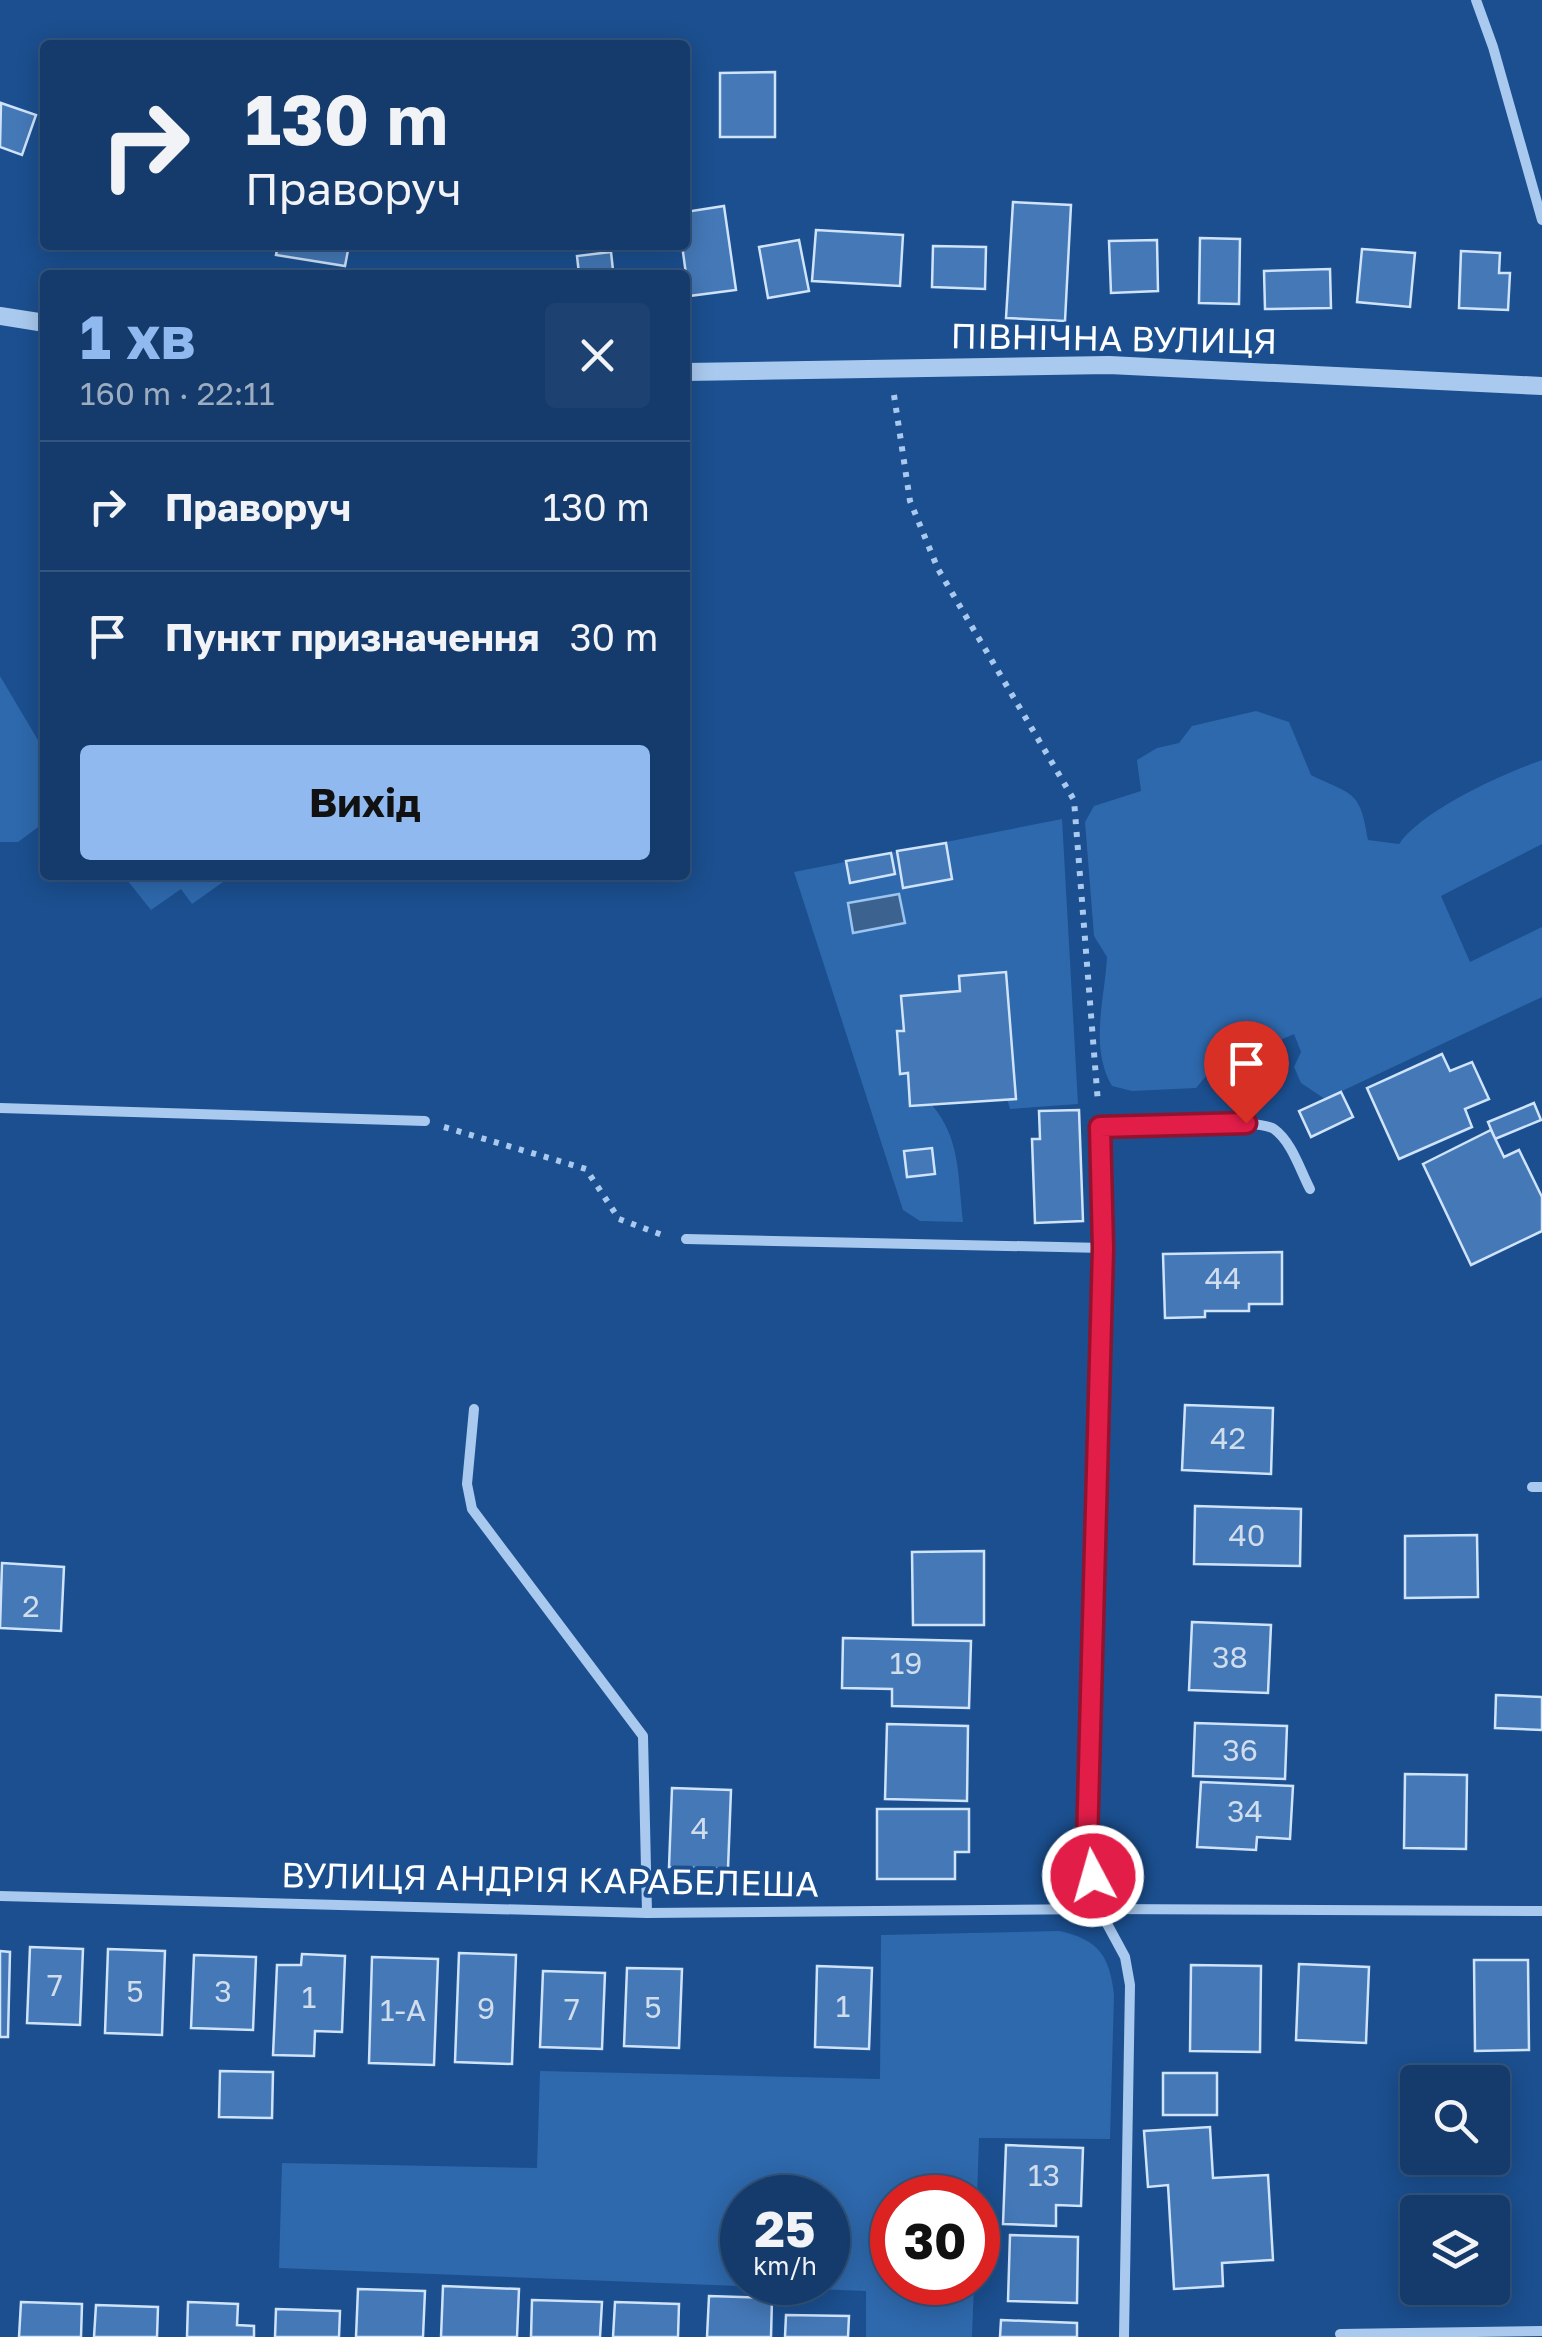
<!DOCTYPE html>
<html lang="uk">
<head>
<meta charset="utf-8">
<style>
  :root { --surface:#143b6b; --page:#1d4271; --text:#f1f3f6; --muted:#9dadc1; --line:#33557e; --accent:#90b9f0 }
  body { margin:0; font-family:"Golos Text",sans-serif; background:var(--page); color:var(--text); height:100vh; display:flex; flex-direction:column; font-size:38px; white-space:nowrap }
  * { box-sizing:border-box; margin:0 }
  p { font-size:32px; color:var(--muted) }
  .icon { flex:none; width:55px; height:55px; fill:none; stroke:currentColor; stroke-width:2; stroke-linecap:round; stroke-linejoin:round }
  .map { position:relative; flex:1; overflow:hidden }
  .panel { position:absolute; left:40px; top:270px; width:650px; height:610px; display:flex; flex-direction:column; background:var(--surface); border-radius:10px; box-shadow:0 5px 25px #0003,0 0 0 2px var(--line) }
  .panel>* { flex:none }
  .guide { position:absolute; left:40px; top:40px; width:650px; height:210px; border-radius:10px; box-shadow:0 5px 25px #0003,0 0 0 2px var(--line); background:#143b6b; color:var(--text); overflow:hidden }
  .buttons { position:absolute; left:1400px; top:2065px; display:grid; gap:20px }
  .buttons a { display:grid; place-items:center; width:110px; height:110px; border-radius:10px; background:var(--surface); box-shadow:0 5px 25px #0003,0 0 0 2px var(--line); font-size:50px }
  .speed { position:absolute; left:720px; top:2175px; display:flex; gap:20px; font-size:50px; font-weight:700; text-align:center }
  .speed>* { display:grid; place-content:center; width:130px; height:130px; border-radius:50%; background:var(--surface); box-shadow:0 5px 25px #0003,0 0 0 2px var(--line); line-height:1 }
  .speed small { font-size:25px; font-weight:400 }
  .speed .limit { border:15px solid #d22; background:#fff; color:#111 }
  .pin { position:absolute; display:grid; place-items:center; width:85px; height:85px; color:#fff; margin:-102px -42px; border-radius:50% 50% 50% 0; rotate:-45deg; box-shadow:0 0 10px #0007 }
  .pin .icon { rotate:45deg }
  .me { position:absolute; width:110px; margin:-55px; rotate:354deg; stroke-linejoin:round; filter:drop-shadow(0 0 8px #0008) }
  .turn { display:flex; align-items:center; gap:35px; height:210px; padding:0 40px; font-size:45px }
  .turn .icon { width:130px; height:130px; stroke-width:2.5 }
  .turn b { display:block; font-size:70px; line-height:85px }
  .round { display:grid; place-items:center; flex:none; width:105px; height:105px; border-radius:10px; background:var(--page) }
  .headline { display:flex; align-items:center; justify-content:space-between; height:170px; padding:0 40px }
  h1 { font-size:60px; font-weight:700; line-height:75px; color:var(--accent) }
  .action { display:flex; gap:20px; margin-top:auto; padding:20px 40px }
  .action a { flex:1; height:115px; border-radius:10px; background:var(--accent); color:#111; font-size:40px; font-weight:700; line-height:115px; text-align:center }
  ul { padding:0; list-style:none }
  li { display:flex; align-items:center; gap:30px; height:130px; padding:0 40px; border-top:2px solid var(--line) }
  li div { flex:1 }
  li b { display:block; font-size:38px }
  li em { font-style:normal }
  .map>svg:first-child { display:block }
</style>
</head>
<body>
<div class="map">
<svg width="1542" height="2337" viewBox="0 0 1542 2337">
  <rect width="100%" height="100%" fill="#1b4f8f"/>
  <g fill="#2e69ad" fill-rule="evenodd">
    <path d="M0 676 45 752V822L18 842H0Z"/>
    <path d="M1256 711 1289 722 1311 775C1354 796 1360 790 1368 840L1399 844C1424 809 1501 775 1542 760V844L1441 896 1470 962 1542 927V997L1325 1099 1301 1083 1294 1067 1301 1052 1294 1034 1262 1048 1223 1056 1196 1088 1132 1091 1112 1086C1089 1047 1105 998 1107 957L1094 936 1085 822 1094 806 1141 791 1137 760 1157 748 1179 743 1192 726Z"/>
    <path d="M1062 819 1078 1104 1010 1109 1007 1099 1016 1098 1006 972 959 976 960 991 902 996 904 1031H897L900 1073H908L910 1106 932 1105C961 1139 958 1179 963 1222L920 1221 903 1210 794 872Z"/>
    <path d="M123 875H219L223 882 192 904 181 889 151 910Z"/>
    <path d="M1059 1931C1098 1939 1110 1956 1114 1995L1110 2139 979 2138 977 2197 892 2198V2282L974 2283 972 2337H866V2291L279 2268 282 2163 537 2168 540 2071 880 2079 881 1935ZM742 2198H828V2282H742Z"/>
  </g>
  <path fill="#3c6290" stroke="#9cc4f0" stroke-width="2.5" d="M899 894 905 923 853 933 848 903Z"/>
  <g fill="#4478b7" stroke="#cfe3fa" stroke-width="2.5">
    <path d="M775 72V137H720V73Z"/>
    <path d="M1 103 36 115 22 155 0 147Z"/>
    <path d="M1013 202 1071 205 1065 321 1006 318Z"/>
    <path d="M724 206 736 290 689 296 682 245H685V212Z"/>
    <path d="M816 230 903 235 900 286 812 281Z"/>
    <path d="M1200 238 1240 239 1239 304 1199 303Z"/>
    <path d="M799 240 809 291 768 298 759 247Z"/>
    <path d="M1157 240 1158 291 1111 293 1109 241Z"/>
    <path d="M278 245H349L345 266 276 255Z"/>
    <path d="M489 245H530V249L489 247Z"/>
    <path d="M933 246 986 247 985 289 932 287Z"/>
    <path d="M1362 249 1415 253 1410 307 1357 302Z"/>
    <path d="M1461 251 1500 253 1499 273H1510L1508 310 1459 308Z"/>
    <path d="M611 252 613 270 579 274 577 256Z"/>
    <path d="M1330 269 1331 308 1265 309 1264 271Z"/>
    <path d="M946 843 952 879 903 888 897 851Z"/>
    <path d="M891 853 895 874 850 883 846 861Z"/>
    <path d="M1006 972 1016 1099 910 1106 908 1073 900 1074 897 1031H904L901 996 960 991 959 976Z"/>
    <path d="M1442 1054 1450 1071 1472 1062 1489 1099 1465 1109 1472 1127 1399 1159 1367 1088Z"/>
    <path d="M1341 1092 1353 1117 1311 1137 1299 1111Z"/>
    <path d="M1534 1103 1541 1120 1495 1139 1488 1122Z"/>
    <path d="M1079 1110 1083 1221 1035 1223 1032 1139H1040L1039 1111Z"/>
    <path d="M1491 1130 1504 1157 1519 1150 1542 1197V1231L1471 1265 1423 1164Z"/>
    <path d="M932 1148 935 1174 907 1177 904 1151Z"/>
    <path d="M1282 1252V1304H1249V1311H1205V1317L1165 1318 1163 1254Z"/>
    <path d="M1185 1405 1273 1408 1271 1474 1182 1470Z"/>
    <path d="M1195 1506 1301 1509 1300 1566 1194 1564Z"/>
    <path d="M1477 1535 1478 1597 1405 1598V1536Z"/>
    <path d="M984 1551V1625H913L912 1552Z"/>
    <path d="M2 1563 64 1567 61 1631 0 1628Z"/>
    <path d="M1192 1622 1271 1625 1268 1693 1189 1690Z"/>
    <path d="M843 1638 971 1641 969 1708 892 1706V1689L842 1688Z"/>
    <path d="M1496 1695 1542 1697V1730L1495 1728Z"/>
    <path d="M1195 1723 1287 1726 1285 1779 1193 1776Z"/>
    <path d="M887 1724 968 1726 967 1801 885 1799Z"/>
    <path d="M1405 1774 1467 1775 1466 1849 1404 1848Z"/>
    <path d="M1201 1782 1293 1786 1290 1839 1257 1837 1256 1850 1197 1847Z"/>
    <path d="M672 1788 731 1790 728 1869 669 1867Z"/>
    <path d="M877 1809H969V1852H955V1879H877Z"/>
    <path d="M30 1947 83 1949 80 2025 27 2023Z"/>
    <path d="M108 1949 165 1951 162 2035 105 2033Z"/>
    <path d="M0 1951 10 1952 8 2037H0Z"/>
    <path d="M459 1953 516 1955 512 2064 455 2062Z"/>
    <path d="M302 1954 345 1956 342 2032 315 2031 314 2056 273 2055 277 1965H301Z"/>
    <path d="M194 1955 256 1957 253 2030 191 2028Z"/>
    <path d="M372 1957 438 1959 434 2065 369 2063Z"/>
    <path d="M1474 1960H1528L1529 2050 1475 2051Z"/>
    <path d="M1299 1964 1369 1967 1366 2043 1296 2040Z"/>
    <path d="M1191 1965 1261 1966 1260 2052 1190 2051Z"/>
    <path d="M817 1966 872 1968 869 2049 815 2047Z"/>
    <path d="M627 1968 682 1969 679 2048 624 2046Z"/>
    <path d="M543 1971 605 1973 602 2049 540 2047Z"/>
    <path d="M220 2071 273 2072 272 2118 219 2117Z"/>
    <rect x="1163" y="2073" width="54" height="42"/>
    <path d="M1210 2127 1213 2178 1268 2175 1273 2260 1222 2263 1223 2286 1174 2289 1168 2185 1148 2187 1144 2131Z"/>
    <path d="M1006 2145 1083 2148 1081 2206 1056 2205V2226L1003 2224Z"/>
    <path d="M1010 2235 1078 2237 1077 2303 1008 2301Z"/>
    <path d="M443 2286 519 2289 517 2337H441Z"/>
    <path d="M358 2289 425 2291 423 2337H356Z"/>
    <path d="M709 2296 772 2298 771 2337H707Z"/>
    <path d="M532 2300 602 2302 600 2337H531Z"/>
    <path d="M21 2302 82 2304 81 2337H19Z"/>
    <path d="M188 2302 238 2304 237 2325 254 2326V2337H187Z"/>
    <path d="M615 2302 679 2304 678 2337H613Z"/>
    <path d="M96 2305 158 2307 157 2337H94Z"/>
    <path d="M276 2309 340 2311 339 2337H275Z"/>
    <path d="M786 2315 849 2316 848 2337H785Z"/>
    <path d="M1001 2320 1077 2323V2337H1000Z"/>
  </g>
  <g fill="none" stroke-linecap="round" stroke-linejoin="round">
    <g stroke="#a9c9ee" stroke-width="6" stroke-dasharray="5 8" stroke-linecap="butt">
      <path d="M894 395 910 501 938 569 1074 800 1098 1103"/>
      <path d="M444 1127 586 1169 619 1219 665 1236"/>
    </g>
    <g stroke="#a9c9ee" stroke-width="10">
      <path d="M1476 0 1493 47 1542 220"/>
      <path d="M0 1108 425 1121"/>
      <path d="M686 1239 1103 1248"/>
      <path d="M474 1409 467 1484 472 1509 643 1736 647 1913"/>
      <path d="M1532 1487H1542"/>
      <path d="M0 1896 647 1913 1099 1909 1542 1911"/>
      <path d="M1340 2334 1542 2331"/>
      <path d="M1124 2337 1130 1985 1125 1957 1099 1909 1087 1844 1103 1248 1100 1127C1129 1126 1257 1117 1274 1129 1292 1142 1300 1170 1310 1189"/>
    </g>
    <g stroke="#a9c9ee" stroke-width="18">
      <path d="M0 316 45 323"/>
      <path d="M685 372 1109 365 1542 386"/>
    </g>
  </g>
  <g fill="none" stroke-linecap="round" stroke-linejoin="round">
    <defs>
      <path id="route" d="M1093 1876 1087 1844 1103 1248 1100 1127 1246 1123"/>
    </defs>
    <use href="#route" stroke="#92132f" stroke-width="25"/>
    <use href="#route" stroke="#e11d48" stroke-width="18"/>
  </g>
  <g text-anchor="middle" stroke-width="8" stroke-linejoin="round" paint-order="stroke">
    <g font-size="30" fill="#d0dded">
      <text x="1223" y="1289">44</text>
      <text x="1228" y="1449">42</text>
      <text x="1247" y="1546">40</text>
      <text x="31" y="1617">2</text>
      <text x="1230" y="1668">38</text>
      <text x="906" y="1674">19</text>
      <text x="1240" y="1761">36</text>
      <text x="1245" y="1822">34</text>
      <text x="700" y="1839">4</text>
      <text x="55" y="1996">7</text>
      <text x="135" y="2002">5</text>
      <text x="223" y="2002">3</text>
      <text x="309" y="2008">1</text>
      <text x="843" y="2017">1</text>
      <text x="653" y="2018">5</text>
      <text x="486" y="2019">9</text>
      <text x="572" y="2020">7</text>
      <text x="403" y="2021">1-А</text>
      <text x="1044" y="2186">13</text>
    </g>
    <g font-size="35" fill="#fff" stroke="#1b4f8f">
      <text transform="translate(1114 339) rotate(1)" y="12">ПІВНІЧНА ВУЛИЦЯ</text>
      <text transform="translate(550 1880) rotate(1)" y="12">ВУЛИЦЯ АНДРІЯ КАРАБЕЛЕША</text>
    </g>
  </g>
</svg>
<div class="buttons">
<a><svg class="icon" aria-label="search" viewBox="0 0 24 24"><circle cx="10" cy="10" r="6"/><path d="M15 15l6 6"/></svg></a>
<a><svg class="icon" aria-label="layers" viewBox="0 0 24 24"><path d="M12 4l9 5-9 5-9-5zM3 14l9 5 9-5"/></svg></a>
</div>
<div class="speed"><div>25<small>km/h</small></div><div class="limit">30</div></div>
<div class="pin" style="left:1246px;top:1123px;background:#d93025"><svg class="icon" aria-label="arrive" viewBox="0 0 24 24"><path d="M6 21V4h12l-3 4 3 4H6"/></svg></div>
<svg class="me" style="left:1093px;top:1876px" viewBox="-20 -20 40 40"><circle r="17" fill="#e11d48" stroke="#fff" stroke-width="3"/><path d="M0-11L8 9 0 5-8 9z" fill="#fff"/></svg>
<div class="guide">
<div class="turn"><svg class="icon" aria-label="right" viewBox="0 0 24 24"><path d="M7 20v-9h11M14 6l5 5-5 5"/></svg><div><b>130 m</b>Праворуч</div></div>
</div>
<section class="panel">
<div class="headline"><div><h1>1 хв</h1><p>160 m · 22:11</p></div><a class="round"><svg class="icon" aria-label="close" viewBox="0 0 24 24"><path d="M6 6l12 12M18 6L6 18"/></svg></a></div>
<ul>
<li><svg class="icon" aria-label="right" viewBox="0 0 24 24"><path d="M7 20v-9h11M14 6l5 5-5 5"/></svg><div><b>Праворуч</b></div><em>130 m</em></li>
<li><svg class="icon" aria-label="arrive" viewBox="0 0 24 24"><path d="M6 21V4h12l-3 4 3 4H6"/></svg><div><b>Пункт призначення</b></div><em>30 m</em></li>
</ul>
<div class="action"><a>Вихід</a></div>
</section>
</div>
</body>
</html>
